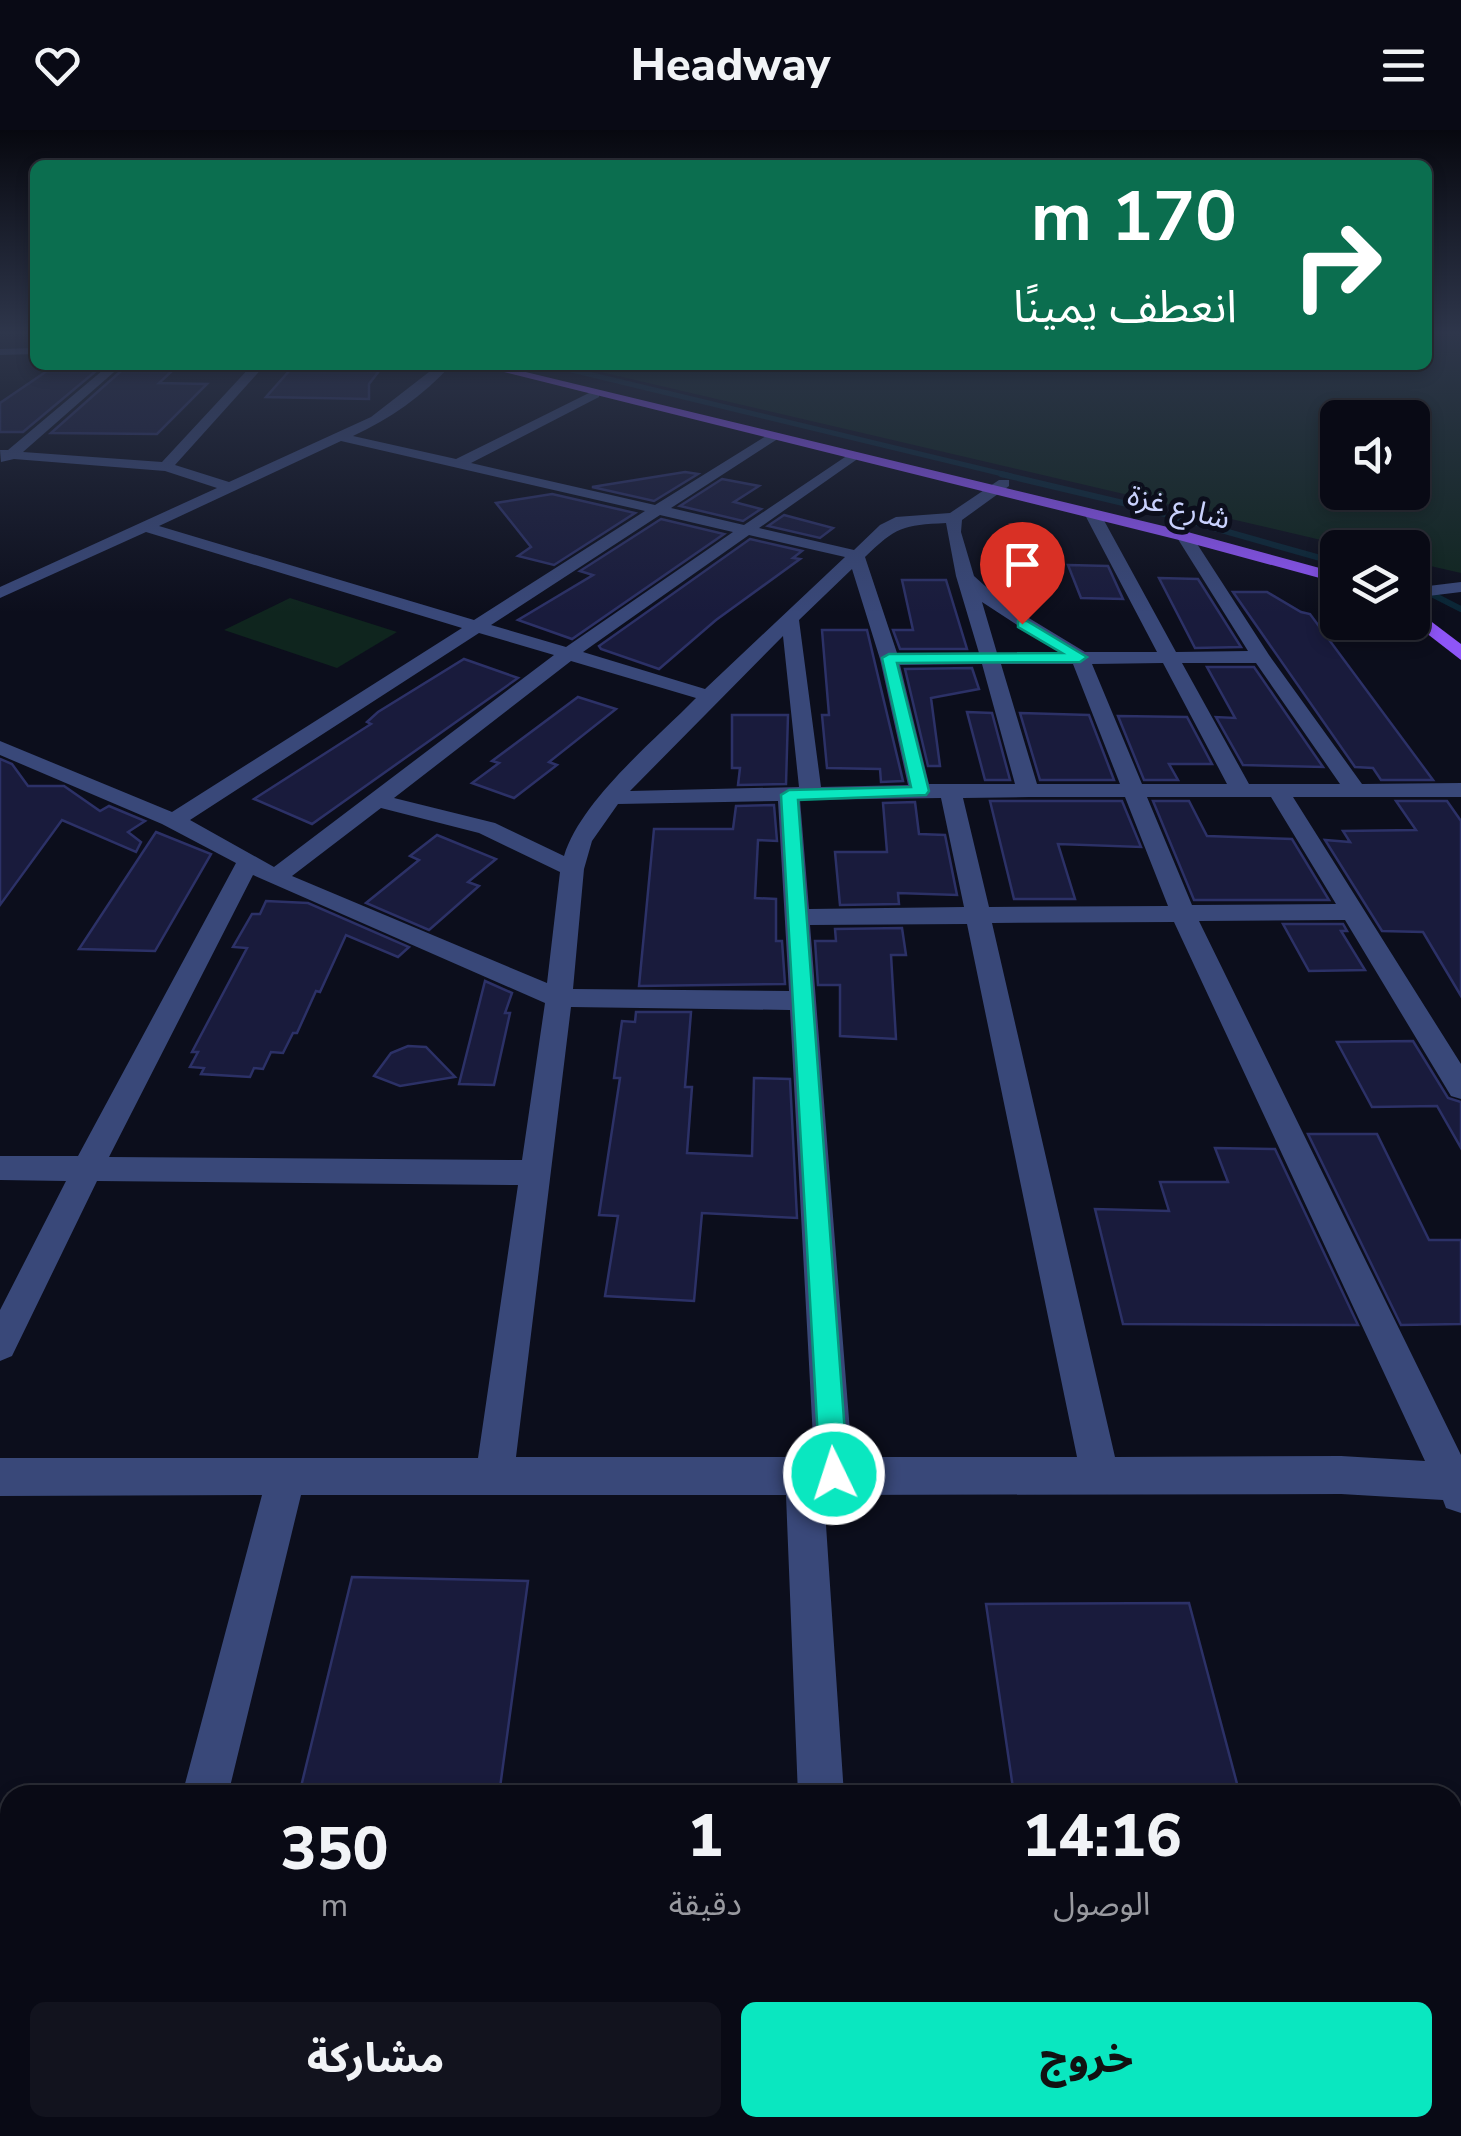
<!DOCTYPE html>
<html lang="ar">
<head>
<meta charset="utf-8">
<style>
  :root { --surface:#090a15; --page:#12131e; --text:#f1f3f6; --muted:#999aa0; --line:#292b34; --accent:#0ae7c0 }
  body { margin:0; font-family:"Nunito Sans","Noto Sans Arabic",sans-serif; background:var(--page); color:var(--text); direction:rtl; height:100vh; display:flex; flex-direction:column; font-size:38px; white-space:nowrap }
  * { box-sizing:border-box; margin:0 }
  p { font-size:32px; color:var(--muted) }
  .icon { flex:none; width:55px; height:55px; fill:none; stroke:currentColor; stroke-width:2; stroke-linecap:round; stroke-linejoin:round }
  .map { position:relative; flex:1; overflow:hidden; direction:ltr }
  .details { position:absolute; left:0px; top:1655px; width:1462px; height:352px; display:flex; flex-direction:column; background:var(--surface); border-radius:30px 30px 0 0; box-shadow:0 5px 15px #0003,0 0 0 2px var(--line); direction:rtl }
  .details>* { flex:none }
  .top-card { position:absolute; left:30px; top:30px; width:1402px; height:210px; border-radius:15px; box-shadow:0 5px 15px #0003,0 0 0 2px var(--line); direction:rtl; background:#0b6e4f; color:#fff; overflow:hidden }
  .tools { position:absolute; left:1320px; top:270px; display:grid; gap:20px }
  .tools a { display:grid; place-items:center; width:110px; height:110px; border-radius:15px; background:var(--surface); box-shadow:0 5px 15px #0003,0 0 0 2px var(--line); font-size:50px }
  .pin { position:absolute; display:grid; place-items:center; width:85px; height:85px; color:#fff; margin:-102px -42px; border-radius:50% 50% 50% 0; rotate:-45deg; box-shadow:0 0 10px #0007 }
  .pin .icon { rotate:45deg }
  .me { position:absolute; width:110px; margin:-55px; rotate:356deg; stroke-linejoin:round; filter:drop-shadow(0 0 8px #0008) }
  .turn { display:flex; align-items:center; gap:35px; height:210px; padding:0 30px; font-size:45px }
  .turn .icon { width:130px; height:130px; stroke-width:2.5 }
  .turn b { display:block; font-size:70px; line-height:85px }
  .eta { display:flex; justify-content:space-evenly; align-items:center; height:170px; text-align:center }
  .eta b { font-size:60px; font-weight:800; line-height:70px }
  .action { display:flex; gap:20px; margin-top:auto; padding:20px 30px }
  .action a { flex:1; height:115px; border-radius:15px; background:var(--accent); color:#111; font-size:40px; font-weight:800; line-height:115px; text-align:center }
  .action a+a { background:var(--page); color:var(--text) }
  header { display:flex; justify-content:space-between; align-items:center; height:130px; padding:0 30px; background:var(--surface); font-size:45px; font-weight:800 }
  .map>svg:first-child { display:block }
</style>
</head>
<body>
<header><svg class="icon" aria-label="menu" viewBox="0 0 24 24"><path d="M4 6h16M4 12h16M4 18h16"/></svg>Headway<svg class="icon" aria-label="heart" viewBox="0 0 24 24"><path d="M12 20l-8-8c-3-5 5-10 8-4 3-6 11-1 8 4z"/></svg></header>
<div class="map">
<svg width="1461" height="2006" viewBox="0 0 1461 2006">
  <rect width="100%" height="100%" fill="#0c0e1c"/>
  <g fill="#0f251e" fill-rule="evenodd">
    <path d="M1428 203H1461V443L1413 432 1412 418 1351 417 571 235H1428ZM1338 288H1412V362H1338Z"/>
    <path d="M290 468 397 502 337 538 224 500Z"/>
  </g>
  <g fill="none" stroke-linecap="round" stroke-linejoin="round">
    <path stroke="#0a2636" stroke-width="5" d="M551 235 1011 346"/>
    <g stroke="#0a2636" stroke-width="6">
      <path d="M1001 344 1140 377 1338 433"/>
      <path d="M1412 454 1461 479"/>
    </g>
  </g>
  <g fill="#191b3c" stroke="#2c3167" stroke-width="2.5">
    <path d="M333 235H374L369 241H379L369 254V269L266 267 290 240 326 241Z"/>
    <path d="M47 241H96L23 302H0V273Z"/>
    <path d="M121 241H172L159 253 207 254 157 304 51 303Z"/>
    <path d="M685 342 698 344 654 371 592 357Z"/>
    <path d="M722 349 759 356 734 372 761 379 743 391 680 376Z"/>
    <path d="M552 364 635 383 554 435 518 426 531 417 496 373Z"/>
    <path d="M784 385 833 398 820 408 768 396Z"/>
    <path d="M661 389 724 404 572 509 518 490 593 445 580 441Z"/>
    <path d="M750 409 802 421 793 428 800 429 716 490 659 539 601 519 599 516Z"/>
    <path d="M1068 435 1108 436 1123 469 1081 468Z"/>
    <path d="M1159 448 1198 449 1241 517 1195 518Z"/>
    <path d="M902 450H946L967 519H900L893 500H913Z"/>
    <path d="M1233 462H1267L1301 482 1310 484 1433 650H1381L1373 638 1355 637Z"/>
    <path d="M822 500H867L903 651 881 652 880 639 827 638 822 585H829Z"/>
    <path d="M464 529 518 548 312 694 254 669 371 594 367 592 378 582Z"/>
    <path d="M1207 537H1254L1323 637 1243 635 1216 587 1235 588Z"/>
    <path d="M972 538 979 559 931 568 940 636H928L905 539Z"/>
    <path d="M578 567 616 579 549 632 557 635 514 668 472 653 499 633 492 631Z"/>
    <path d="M967 582 992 583 1010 650H985Z"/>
    <path d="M1020 583 1089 585 1114 650H1040Z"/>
    <path d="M732 585H788L786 654 738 655 740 638H732Z"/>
    <path d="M1118 586 1187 587 1212 634H1169L1178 650H1144Z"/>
    <path d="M0 629 12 634 28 656H64L100 681 109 676 145 691 128 702 141 712 136 722 62 690 0 775Z"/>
    <path d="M990 671H1122L1141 717 1058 714 1075 769H1014Z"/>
    <path d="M1153 671H1189L1207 706 1292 709 1329 770H1194Z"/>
    <path d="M1396 671H1447L1461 691V866L1423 802 1382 801 1325 710 1350 712 1343 701 1416 700Z"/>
    <path d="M915 672 919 704 945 705 957 765 898 763 899 774 840 775 835 722H887L883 673Z"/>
    <path d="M774 675 777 711 758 710 755 768 776 769V811H782L785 854 639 856 654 699H733L736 676Z"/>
    <path d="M156 702 211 724 155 821 79 819Z"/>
    <path d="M437 705 496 729 468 752 479 756 429 800 366 773 419 730 410 726Z"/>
    <path d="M266 771 308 773 409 817 398 827 346 805 320 862 316 861 297 903H293L283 923 271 922 263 939 254 938 250 947 201 944 204 938 190 937 198 922H192L247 818 233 817 252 784H260Z"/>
    <path d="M1283 794H1343L1347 801H1341L1365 840 1309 841Z"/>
    <path d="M902 798 906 825H891L896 909 840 906V855H818L815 811H836L835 799Z"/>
    <path d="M485 851 512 863 505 883H510L494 955 459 954Z"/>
    <path d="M636 882H691L685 957H692L687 1023 752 1026 754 948 790 949 797 1088 702 1083 694 1171 605 1166 618 1086 599 1085 620 948H614L622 891 635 892Z"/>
    <path d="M1413 911 1448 968 1461 972V1018L1437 976 1372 977 1337 912Z"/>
    <path d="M408 916 426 917 455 947 400 956 374 946 391 923Z"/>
    <path d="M1308 1004H1377L1429 1110H1461V1194L1401 1195Z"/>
    <path d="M1215 1018 1275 1019 1358 1195 1123 1194 1095 1079 1169 1081 1160 1052H1228Z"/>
    <path d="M352 1447 528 1451 499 1665H299Z"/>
    <path d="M1189 1473 1240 1665H1014L986 1474Z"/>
  </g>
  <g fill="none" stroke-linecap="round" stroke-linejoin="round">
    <g fill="#394879" fill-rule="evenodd">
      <path d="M35 218V224L0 225V219Z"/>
      <path d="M109 235H122L23 322 162 332 252 235H265L175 335 229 352 371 287 438 235H451C423 266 390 289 353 306L456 329 595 260 599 261V267L471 333 655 375 771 303 778 307 776 310 671 378 744 395 851 323 858 327 856 330 759 398 854 420 880 395 896 387 950 383 999 350H1009V356L962 390 961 402 974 446 1004 473 1085 522H1157L1085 385 1093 380 1101 385 1176 522 1248 521 1176 406 1190 403 1269 525 1362 654 1461 653V667H1293L1461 934V969L1451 966 1345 790 1199 791 1461 1325V1383L1446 1378 1443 1370 1341 1364 824 1365 844 1665H798L786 1365H301L228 1665H182L262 1365 0 1366V1328H478L518 1055 97 1051 12 1226 0 1231V1180L66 1051 0 1050V1026H78L236 733 162 694 0 625V611L172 682 462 498 146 402 0 468V457L217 358 165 341 14 329 1 332 0 320H8ZM341 311 645 381 474 490 159 396ZM660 385 733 402 566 517 491 495ZM946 393 956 446 979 523H897L865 427C896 397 903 395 946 393ZM749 405 845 427 705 559 583 522ZM852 439 880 529 908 655 821 657 799 490ZM982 472 1059 522 997 523ZM479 503 554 525 274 737 190 690ZM783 506 799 657 630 661ZM571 531 696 568C655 610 581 670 564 726L495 693 394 668ZM1163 533 1227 654H1142L1092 534ZM1182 533H1256L1340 654H1249ZM982 534 1015 654H929L900 535ZM1001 534H1073L1120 654H1037ZM1029 667H1125L1168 776 989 777 963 668ZM1147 667H1271L1336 774 1192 775ZM941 668 964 777 809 779 800 670ZM778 671 789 861 573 859 584 739 592 711 618 674ZM381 678 479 703 560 742 547 853 292 746ZM253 745 545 873 522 1030 109 1027ZM1174 792 1425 1331 1341 1326 1115 1327 992 793ZM967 794 1077 1327H852L810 795ZM571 877 790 880 814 1327H516Z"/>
      <path d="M1461 452V462L1412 468V458Z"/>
      <path d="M94 1998H148L146 2006H92Z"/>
      <path d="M811 1998H864L865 2006H811Z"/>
    </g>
    <g fill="#8e55f7" fill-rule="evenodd">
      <path d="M476 235H497L1184 401 1338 443V453L1179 410Z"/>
      <path d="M1412 477 1461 514V530L1412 492Z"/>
    </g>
  </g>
  <linearGradient id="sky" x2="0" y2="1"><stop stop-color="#07080f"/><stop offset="0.42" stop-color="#2e364b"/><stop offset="1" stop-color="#2e364b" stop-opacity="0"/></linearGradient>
  <rect width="1461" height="483" fill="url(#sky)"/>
  <path fill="#0ae7c0" stroke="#06967d" stroke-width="2.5" d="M1018 491H1027L1087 527 1080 532 897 533 929 661 926 665 798 670 848 1344 844 1355 834 1359 824 1355 820 1344 781 665 789 660 911 657 882 528 889 524 1062 523 1018 497Z"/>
  <g text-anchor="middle" stroke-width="10" stroke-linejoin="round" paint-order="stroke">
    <g font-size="30" fill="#c9d1fd" stroke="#0c0e1c">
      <text transform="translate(1179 377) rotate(14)" y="10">شارع غزة</text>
    </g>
  </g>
</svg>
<div class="tools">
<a><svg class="icon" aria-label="sound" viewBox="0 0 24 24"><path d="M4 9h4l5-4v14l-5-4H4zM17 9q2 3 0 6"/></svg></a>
<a><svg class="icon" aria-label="layers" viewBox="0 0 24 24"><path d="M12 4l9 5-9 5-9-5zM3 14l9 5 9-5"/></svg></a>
</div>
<div class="pin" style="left:1022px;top:494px;background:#d93025"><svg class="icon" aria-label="arrive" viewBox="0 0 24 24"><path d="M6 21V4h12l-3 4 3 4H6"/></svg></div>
<svg class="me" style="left:834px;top:1344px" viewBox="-20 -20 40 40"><circle r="17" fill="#0ae7c0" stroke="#fff" stroke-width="3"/><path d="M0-11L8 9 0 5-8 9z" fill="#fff"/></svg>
<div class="top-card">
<div class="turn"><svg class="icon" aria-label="right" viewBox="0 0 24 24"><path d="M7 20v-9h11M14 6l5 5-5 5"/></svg><div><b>170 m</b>انعطف يمينًا</div></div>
</div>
<section class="details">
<div class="eta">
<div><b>14:16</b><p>الوصول</p></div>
<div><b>1</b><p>دقيقة</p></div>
<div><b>350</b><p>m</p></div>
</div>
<div class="action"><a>خروج</a><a>مشاركة</a></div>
</section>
</div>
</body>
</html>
